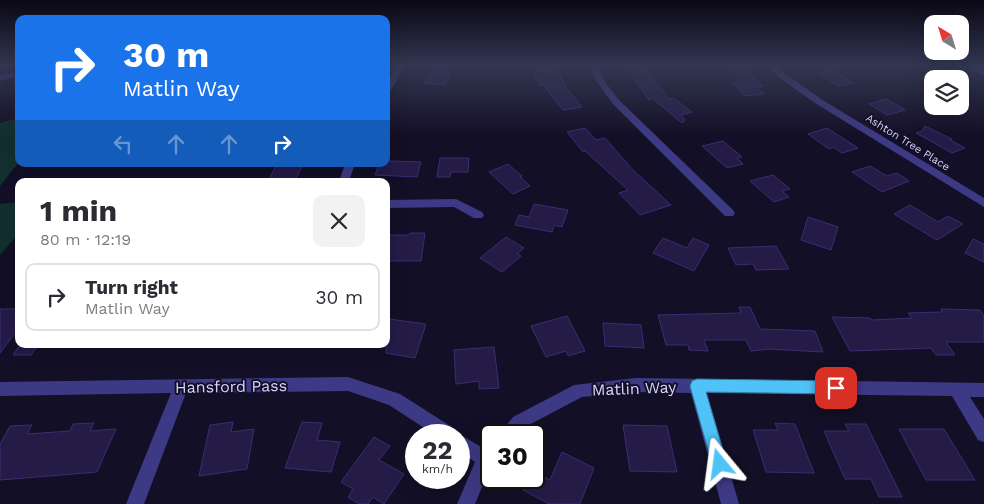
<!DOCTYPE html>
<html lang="en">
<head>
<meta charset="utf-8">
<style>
  :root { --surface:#fff; --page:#f2f2f3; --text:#2b2b33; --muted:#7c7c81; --line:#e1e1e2 }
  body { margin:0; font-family:"Work Sans",sans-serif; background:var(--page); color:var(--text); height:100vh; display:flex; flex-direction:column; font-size:19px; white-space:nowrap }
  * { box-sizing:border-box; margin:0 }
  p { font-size:16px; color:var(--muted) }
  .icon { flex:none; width:28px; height:28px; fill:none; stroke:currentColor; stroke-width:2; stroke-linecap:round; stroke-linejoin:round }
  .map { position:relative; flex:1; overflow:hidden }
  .details { position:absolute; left:15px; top:178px; width:375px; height:170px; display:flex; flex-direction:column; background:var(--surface); border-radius:10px; box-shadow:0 5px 20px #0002 }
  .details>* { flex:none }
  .guide { position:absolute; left:15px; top:15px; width:375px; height:152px; border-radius:10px; box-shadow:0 5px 20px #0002; background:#1a73e8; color:#fff; overflow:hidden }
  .needle { width:32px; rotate:322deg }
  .buttons { position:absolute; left:924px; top:15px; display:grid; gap:10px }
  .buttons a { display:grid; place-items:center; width:45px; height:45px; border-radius:10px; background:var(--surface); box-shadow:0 5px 20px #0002; font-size:25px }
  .speed { position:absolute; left:405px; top:424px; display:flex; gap:10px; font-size:25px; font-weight:700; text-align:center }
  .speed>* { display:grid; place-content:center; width:65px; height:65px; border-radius:50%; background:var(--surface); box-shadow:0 5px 20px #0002; line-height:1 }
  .speed small { font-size:12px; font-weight:400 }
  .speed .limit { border:2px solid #111; border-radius:8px; background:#fff; color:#111 }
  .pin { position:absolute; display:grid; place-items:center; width:42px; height:42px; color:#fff; margin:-21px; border-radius:10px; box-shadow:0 2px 8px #0006 }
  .me { position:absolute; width:55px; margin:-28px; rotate:344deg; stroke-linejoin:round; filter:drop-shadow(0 0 4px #0008) }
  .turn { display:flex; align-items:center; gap:18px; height:105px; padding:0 25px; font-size:22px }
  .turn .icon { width:65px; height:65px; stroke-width:2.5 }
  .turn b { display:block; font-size:35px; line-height:42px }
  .lanes { display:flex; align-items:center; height:48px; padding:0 25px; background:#0003; justify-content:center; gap:25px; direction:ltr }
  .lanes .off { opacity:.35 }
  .round { display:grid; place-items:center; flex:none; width:52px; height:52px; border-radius:10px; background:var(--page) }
  .head { display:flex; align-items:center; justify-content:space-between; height:85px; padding:0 25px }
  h1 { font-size:30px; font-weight:700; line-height:38px }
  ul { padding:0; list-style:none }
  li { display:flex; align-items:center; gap:15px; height:68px; margin:0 10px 8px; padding:0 15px; border:2px solid var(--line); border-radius:10px }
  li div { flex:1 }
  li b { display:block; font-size:19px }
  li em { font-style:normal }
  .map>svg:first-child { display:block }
</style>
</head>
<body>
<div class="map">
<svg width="984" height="504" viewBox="0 0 984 504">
  <rect width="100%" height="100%" fill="#130f26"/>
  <g fill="#12302f">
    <path d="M19 118V162L0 186V123Z"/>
    <path d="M19 202V233L0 255V204Z"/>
  </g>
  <g fill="#241b47" stroke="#3b2d73">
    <path d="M625 65H640L645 78H647L645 68 669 99 673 98 692 112 681 115 685 120 682 123 652 98 649 100Z"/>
    <path d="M725 65H741L763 86 756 87 764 94 745 96 732 83 742 82Z"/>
    <path d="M433 67 448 68 446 74H450L445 85 424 83Z"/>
    <path d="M557 70 567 89 582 107 563 110 543 85H539L534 72Z"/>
    <path d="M834 70 854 83 838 86 818 73Z"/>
    <path d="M887 99 905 110 887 115 869 104Z"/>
    <path d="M925 126 952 139 950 140 965 148 952 153 916 133 922 131Z"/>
    <path d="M585 128 596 140 605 138 632 169 671 205 640 215 619 193 628 190 585 151 583 152 567 132Z"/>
    <path d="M827 128 858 148 842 153 833 147 829 149 808 134Z"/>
    <path d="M723 141 742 157 737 158 743 164 727 168 702 146Z"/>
    <path d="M440 158H469L468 172H451L450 177H437Z"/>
    <path d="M386 161H391L421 162 417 177 375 175 379 164H386Z"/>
    <path d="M277 164H303L295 181H268Z"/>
    <path d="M508 164 522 176 520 177 530 186 513 194 489 172Z"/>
    <path d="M870 166 887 176 897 173 909 181 882 192 852 172Z"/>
    <path d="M773 175 790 189 782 191 789 197 774 202 750 181Z"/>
    <path d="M534 204 568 210 562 227 554 225 552 232 515 225 519 215 529 217Z"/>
    <path d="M910 205 938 222 948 216 963 224 937 240 894 214Z"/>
    <path d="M808 217 838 227 831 250 801 240Z"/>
    <path d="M410 233H425L421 261H386V235H409Z"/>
    <path d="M506 237 524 248 517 254 521 256 502 272 480 258Z"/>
    <path d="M663 238 687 248 693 238 709 245 694 271 653 253Z"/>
    <path d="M973 239 984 244V262L965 253Z"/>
    <path d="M776 246 789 269 756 270 753 264 736 265 728 248Z"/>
    <path d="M739 307H750L760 329 815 331 823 352 769 349 751 351 746 340H704L708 351 689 350 688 345H666L658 315 741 313Z"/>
    <path d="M0 309H19V328L0 353Z"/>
    <path d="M941 309 980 310 984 316V342H946L955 355H936L931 348 850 351 832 317 870 318 872 320 912 318 908 313 942 312Z"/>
    <path d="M567 316 585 351 568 356 566 351 546 357 531 326Z"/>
    <path d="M389 319 426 324 415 358 386 353V326Z"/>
    <path d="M603 323 641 325 644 348 605 346Z"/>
    <path d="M21 344H39L31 355H13Z"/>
    <path d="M494 347 499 388 479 389V381L456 384 454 350Z"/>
    <path d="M233 422 231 432 254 429 247 469 199 476 210 425Z"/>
    <path d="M302 422 322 423 317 440 340 442 331 472 285 468Z"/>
    <path d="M94 423 90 431 116 429 97 472 0 480V444L10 426 32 425 27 434 70 431 73 424Z"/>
    <path d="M775 423 795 424 814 473 766 472 753 430H778Z"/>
    <path d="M845 424H866L902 497H879L871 479H845L824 431H849Z"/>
    <path d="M623 425 667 426 677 472 630 471Z"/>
    <path d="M899 429H944L975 480H926Z"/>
    <path d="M374 437 390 446 379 460 404 474 384 504 373 497 368 504H359L348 497 353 489 341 482Z"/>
    <path d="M562 452 594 468 580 504H549L523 490 529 478H534V472L550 480Z"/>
  </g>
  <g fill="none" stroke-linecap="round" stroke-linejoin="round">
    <g fill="#3d3a85" fill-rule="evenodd">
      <path d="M398 65H406L389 93 386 94V83Z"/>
      <path d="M589 65H597L605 82 619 100 733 210 735 213 733 216H725L613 104 597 82Z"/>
      <path d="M768 65H777L783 72 821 99 984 198V207L815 103 777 76Z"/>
      <path d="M961 65H972L984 70V76Z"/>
      <path d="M19 71V76L0 81V75Z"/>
      <path d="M345 164H355L349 181H339Z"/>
      <path d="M456 199 482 212 484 215 482 218H474L454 207 386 208V200Z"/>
      <path d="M348 377 400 394 455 429 457 435 459 434 483 448 491 444V465L475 504H457L475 462 459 451V435H435L389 405 348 391 186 393 144 504H126L171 393 0 396V382Z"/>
      <path d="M636 378 984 383V397H970L984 419V442L978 440 952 396 707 393 739 504H721L691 393 636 392 582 397 525 427 518 435H499L513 417 574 385Z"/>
    </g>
  </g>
  <linearGradient id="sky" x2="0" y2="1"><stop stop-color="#0a0815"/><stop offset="0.48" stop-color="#333752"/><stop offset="1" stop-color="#333752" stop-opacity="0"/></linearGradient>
  <rect width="984" height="136" fill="url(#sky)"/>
  <path fill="#4fc3f7" stroke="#337fa1" d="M697 379 836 381 841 383 843 388 841 392 836 394 706 392 727 464 725 470 720 472 714 470 712 464 690 386 692 381Z"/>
  <g text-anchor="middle" stroke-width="4" stroke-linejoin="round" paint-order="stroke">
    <g font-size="11" fill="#d9d4ff" stroke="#130f26">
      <text transform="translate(908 142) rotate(32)" y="4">Ashton Tree Place</text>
    </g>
    <g font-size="16" fill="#d9d4ff" stroke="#130f26">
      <text transform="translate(231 386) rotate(-1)" y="6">Hansford Pass</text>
      <text transform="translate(634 388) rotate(-2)" y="6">Matlin Way</text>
    </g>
  </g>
</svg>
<div class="buttons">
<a><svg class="needle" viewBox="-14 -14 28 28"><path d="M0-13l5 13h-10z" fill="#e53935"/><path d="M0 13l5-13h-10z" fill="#7c7c81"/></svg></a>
<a><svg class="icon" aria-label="layers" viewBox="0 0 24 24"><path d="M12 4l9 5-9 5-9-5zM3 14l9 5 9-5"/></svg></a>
</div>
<div class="speed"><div>22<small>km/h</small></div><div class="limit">30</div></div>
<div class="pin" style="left:836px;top:388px;background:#d93025"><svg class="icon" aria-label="arrive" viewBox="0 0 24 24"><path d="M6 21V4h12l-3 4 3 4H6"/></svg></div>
<svg class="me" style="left:720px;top:464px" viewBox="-20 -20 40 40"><path d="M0-17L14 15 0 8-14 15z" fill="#4fc3f7" stroke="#fff" stroke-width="4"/></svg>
<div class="guide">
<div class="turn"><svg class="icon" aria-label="right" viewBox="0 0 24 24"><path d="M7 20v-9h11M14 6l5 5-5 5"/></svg><div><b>30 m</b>Matlin Way</div></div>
<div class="lanes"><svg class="icon off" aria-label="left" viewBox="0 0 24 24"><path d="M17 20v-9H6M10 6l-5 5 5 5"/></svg><svg class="icon off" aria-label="ahead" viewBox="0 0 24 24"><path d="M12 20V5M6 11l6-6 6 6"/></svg><svg class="icon off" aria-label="ahead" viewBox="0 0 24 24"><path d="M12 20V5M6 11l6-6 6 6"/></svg><svg class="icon" aria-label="right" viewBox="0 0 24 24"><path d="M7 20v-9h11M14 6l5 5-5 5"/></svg></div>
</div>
<section class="details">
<div class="head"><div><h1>1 min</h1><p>80 m · 12:19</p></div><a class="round"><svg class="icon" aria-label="close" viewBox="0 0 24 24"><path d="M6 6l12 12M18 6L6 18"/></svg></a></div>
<ul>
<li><svg class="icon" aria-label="right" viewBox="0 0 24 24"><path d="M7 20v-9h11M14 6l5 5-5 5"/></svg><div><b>Turn right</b><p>Matlin Way</p></div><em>30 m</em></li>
</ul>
</section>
</div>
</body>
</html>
